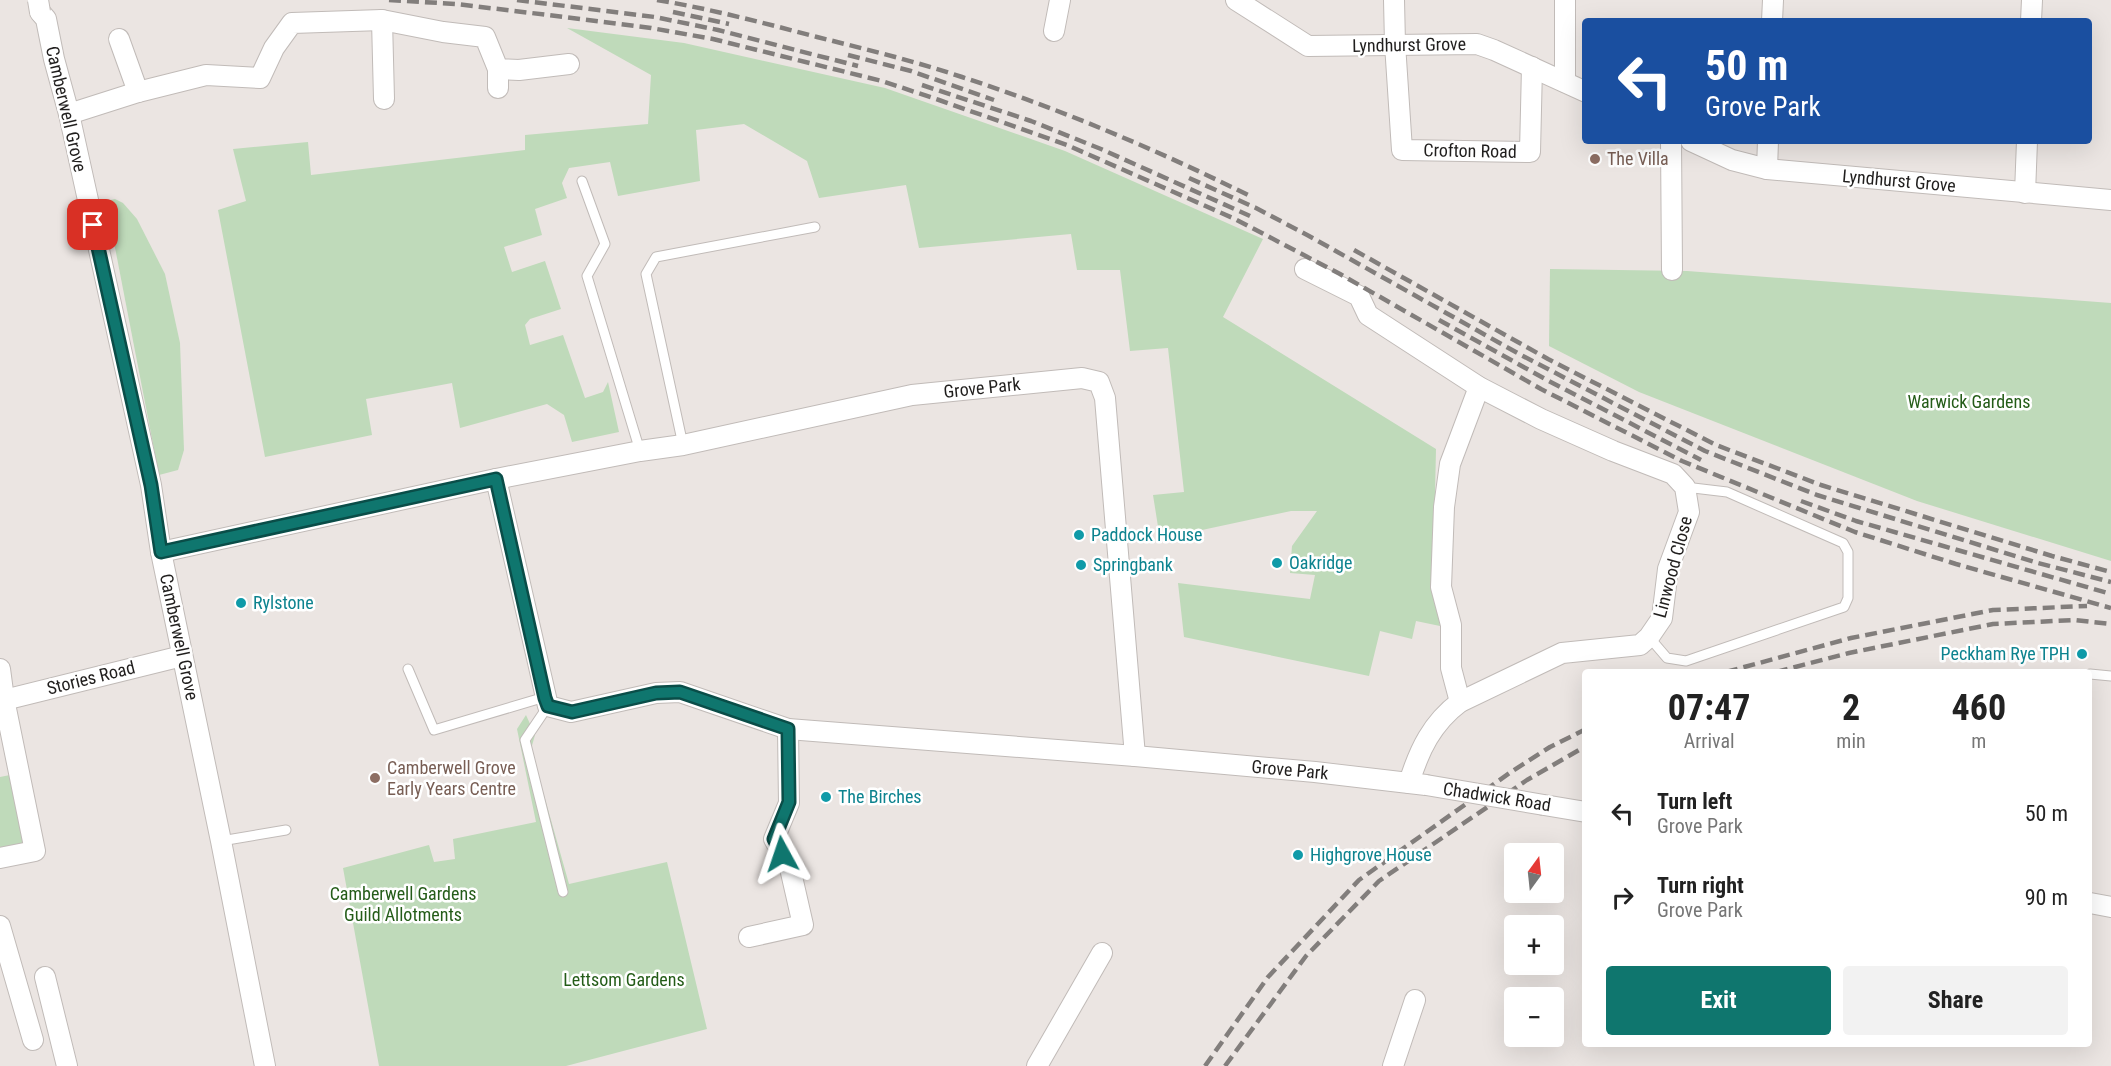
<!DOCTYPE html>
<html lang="en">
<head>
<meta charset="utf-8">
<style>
  :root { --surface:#fff; --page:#f2f2f2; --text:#222; --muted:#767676; --accent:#0f766e }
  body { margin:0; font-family:"Roboto Condensed",sans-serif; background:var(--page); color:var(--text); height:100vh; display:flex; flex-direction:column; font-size:22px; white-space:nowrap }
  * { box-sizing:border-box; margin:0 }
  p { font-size:20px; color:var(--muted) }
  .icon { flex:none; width:33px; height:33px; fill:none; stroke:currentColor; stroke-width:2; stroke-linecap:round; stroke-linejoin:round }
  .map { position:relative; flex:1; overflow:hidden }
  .details { position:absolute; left:1582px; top:669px; width:510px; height:378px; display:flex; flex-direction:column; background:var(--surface); border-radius:6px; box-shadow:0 6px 24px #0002 }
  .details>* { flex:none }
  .guide { position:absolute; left:1582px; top:18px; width:510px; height:126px; border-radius:6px; box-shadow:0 6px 24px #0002; background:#1a4fa0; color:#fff; overflow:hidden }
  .needle { width:39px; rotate:15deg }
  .controls { position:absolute; left:1504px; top:843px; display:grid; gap:12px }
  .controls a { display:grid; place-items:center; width:60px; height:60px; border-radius:6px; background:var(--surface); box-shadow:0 6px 24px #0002; font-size:30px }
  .pin { position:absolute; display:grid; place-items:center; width:51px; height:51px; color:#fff; margin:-26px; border-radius:12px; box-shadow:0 3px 9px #0006 }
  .me { position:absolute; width:66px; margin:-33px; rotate:355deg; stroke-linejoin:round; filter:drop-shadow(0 0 4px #0008) }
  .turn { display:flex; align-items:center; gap:21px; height:126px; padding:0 24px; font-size:27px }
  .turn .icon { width:78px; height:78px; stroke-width:2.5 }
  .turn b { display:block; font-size:42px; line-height:51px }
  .eta { display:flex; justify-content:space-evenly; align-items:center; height:102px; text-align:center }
  .eta b { font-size:36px; font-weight:700; line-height:42px }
  .action { display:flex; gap:12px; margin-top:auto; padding:12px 24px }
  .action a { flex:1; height:69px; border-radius:6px; background:var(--accent); color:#fff; font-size:24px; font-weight:700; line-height:69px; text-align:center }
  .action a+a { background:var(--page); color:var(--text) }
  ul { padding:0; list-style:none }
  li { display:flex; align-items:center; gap:18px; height:84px; padding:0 24px }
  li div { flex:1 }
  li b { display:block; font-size:22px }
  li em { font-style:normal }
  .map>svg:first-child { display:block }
</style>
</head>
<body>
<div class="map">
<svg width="2111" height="1066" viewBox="0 0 2111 1066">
  <rect width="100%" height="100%" fill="#ebe5e2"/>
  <g fill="#bfdaba">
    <path d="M567 28 684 43 885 88 1065 151 1263 239 1223 317 1436 449 1433 585 1440 626 1416 621 1412 639 1380 631 1369 676 1184 637 1178 583 1310 599 1315 575 1290 573 1292 546 1317 511H1291L1160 539 1153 495 1184 492 1168 348 1130 351 1120 270H1077L1071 234 919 248 906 185 819 198 807 161 744 124 696 130 700 181 618 196 610 162 569 168 562 183 567 198 535 209 542 235 504 247 512 272 545 261 561 309 530 319 525 325 530 345 563 335 585 398 603 392 608 382 619 432 572 442 564 415 547 404 460 428 452 383 366 399 372 435 265 457 218 210 246 201 233 149 308 142 311 175 525 150V135L648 124 651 75Z"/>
    <path d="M115 199 123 203 137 219 165 274 180 343 184 450 178 470 159 475 106 201Z"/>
    <path d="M1550 269 1687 271 2111 303V561L1917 501 1639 392 1549 346Z"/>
    <path d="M526 715 535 735 531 749 569 884 667 862 707 1029 566 1066H379L343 868 429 845 434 862 455 859 453 839 536 822 517 729Z"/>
    <path d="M10 775 24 844 0 848V777Z"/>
  </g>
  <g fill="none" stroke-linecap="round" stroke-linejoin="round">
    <defs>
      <g id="lane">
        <path d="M582 181 605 244 587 276 640 451"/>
        <path d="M683 445 646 274 656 257 815 227"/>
        <path d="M1649 637 1667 658 1686 661 1844 607 1848 598V552L1843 543 1727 492 1685 487"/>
        <path d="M408 669 434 730 545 697"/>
        <path d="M2090 674 2111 676"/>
        <path d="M548 706 525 740 563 892"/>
        <path d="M221 841 286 830"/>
      </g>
      <g id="street">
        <path d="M1236 0 1308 46 1477 44 1494 50 1586 92"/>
        <path d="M1394 0 1395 44 1402 150 1530 152 1532 67"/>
        <path d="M1565 0V82"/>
        <path d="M40 12 46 19 54 59 69 114 151 485 161 552 221 841 265 1066"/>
        <path d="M382 20 384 99"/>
        <path d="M1772 21 1773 0"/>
        <path d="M2031 21 2032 0"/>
        <path d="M1054 31 1060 0"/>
        <path d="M119 39 138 92"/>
        <path d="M498 88V69"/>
        <path d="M69 114 138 92 206 75 260 78 274 48 292 23 382 20 443 32 485 37 498 69 519 70 569 64"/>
        <path d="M1671 141 1672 270"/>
        <path d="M1691 141 1732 160 1767 169 2111 200"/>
        <path d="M1767 169 1768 141"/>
        <path d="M2025 193 2027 141"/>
        <path d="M1305 269 1359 296 1368 315 1479 387 1541 419 1613 451 1673 474 1685 487 1689 512 1668 569 1662 618 1649 637 1640 645 1562 653 1460 702C1432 723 1419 750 1409 783"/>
        <path d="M496 479 548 706 571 712 656 693 680 692 788 729 1135 756 1315 772 1426 785"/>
        <path d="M161 552 496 479 640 451 683 445 912 395 1082 378 1099 382 1105 398 1135 756"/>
        <path d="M0 669 4 699 35 851 0 858"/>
        <path d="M0 701 182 656"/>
        <path d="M1460 702 1451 668V625L1441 587 1444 507 1450 464 1479 387"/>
        <path d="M1544 805 1586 812"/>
        <path d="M2090 903 2111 907"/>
        <path d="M0 926 33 1040"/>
        <path d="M749 937 803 925 790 868 774 839 789 803 788 729"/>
        <path d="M45 977 67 1066"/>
        <path d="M1037 1066 1102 953"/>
        <path d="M1393 1066 1415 1000"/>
      </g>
    </defs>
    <use href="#lane" stroke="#c1bbb8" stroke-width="11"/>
    <use href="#street" stroke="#c1bbb8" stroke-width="22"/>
    <use href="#lane" stroke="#fff" stroke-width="9"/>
    <use href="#street" stroke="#fff" stroke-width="20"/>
    <g stroke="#827e7c" stroke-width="4.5" stroke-dasharray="12 6" stroke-linecap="butt">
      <path d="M389 0 456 4 548 15 651 28 713 39 882 81 939 100 1067 145 1235 219 1340 274 1541 389 1682 461 1855 532 1956 564 2111 608"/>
      <path d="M517 0 655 17 718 30 858 66"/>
      <path d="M657 0C711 9 764 23 817 37 865 49 914 61 962 77 1060 109 1155 149 1248 195"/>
      <path d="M673 12 729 24"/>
      <path d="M848 55 911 71 994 100"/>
      <path d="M922 85 1031 121 1101 149 1250 216"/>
      <path d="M1189 178 1256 208 1309 236 1521 355 1705 451 1817 495 2038 563 2111 582"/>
      <path d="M1354 250 1548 359 1716 445 1821 485 2052 556 2111 572"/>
      <path d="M1439 320 1547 380 1701 460"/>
      <path d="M1801 501 1856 521 2111 594"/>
      <path d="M1726 672 1851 638 1993 610 2087 606"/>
      <path d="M1776 672 1849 653 1993 624 2074 620 2111 624"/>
      <path d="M1205 1066 1268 977 1359 880 1511 772 1550 747 1586 729"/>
      <path d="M1225 1066 1306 956 1379 881 1527 780 1586 746"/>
    </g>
    <defs>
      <g id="street-bridge">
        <path d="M38 0 40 12"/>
        <path d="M1426 785 1544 805"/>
      </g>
    </defs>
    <use href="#street-bridge" stroke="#c1bbb8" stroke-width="22" stroke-linecap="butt"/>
    <use href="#street-bridge" stroke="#fff" stroke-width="20"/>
  </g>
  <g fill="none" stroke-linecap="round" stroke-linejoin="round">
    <defs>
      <path id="route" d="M93 225 151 485 161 552 496 479 545 698 548 706 572 712 656 693 680 692 788 729 789 802 774 839 782 854"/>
    </defs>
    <use href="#route" stroke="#0a4d48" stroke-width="15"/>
    <use href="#route" stroke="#0f766e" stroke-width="10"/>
  </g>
  <g fill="#8d6e63" stroke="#fff" stroke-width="2">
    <circle cx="1595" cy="159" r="6"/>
    <circle cx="375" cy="778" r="6"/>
  </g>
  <g fill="#0f9aa8" stroke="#fff" stroke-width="2">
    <circle cx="1079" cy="535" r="6"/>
    <circle cx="1277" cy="563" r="6"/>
    <circle cx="1081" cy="565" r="6"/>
    <circle cx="241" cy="603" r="6"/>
    <circle cx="2082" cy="654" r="6"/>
    <circle cx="826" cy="797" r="6"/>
    <circle cx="1298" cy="855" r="6"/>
  </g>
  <g text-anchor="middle" stroke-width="5" stroke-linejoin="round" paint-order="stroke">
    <g font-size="18" fill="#201e1d" stroke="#fff">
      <text transform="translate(1409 45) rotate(-1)" y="6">Lyndhurst Grove</text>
      <text transform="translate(66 109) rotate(77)" y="6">Camberwell Grove</text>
      <text transform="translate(1470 151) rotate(1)" y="6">Crofton Road</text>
      <text transform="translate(1899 181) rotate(5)" y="6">Lyndhurst Grove</text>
      <text transform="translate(982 388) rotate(-6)" y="6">Grove Park</text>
      <text transform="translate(1673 567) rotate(-75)" y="6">Linwood Close</text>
      <text transform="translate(179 637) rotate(78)" y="6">Camberwell Grove</text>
      <text transform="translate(91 678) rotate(-14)" y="6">Stories Road</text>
      <text transform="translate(1290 770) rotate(5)" y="6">Grove Park</text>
      <text transform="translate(1497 797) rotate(9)" y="6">Chadwick Road</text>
    </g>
    <g font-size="18" fill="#785e54" stroke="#fff" text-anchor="start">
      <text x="1607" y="165">The Villa</text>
      <text x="387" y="774">Camberwell Grove<tspan x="387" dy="21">Early Years Centre</tspan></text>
    </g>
    <g font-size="18" fill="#245c18" stroke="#fff">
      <text x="1969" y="408">Warwick Gardens</text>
      <text x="403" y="900">Camberwell Gardens<tspan x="403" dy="21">Guild Allotments</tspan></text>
      <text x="624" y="986">Lettsom Gardens</text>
    </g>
    <g font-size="18" fill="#0d838f" stroke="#fff" text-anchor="start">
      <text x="1091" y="541">Paddock House</text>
      <text x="1289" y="569">Oakridge</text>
      <text x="1093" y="571">Springbank</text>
      <text x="253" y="609">Rylstone</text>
      <text x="2070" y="660" text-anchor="end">Peckham Rye TPH</text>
      <text x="838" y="803">The Birches</text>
      <text x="1310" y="861">Highgrove House</text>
    </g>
  </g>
</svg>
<div class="controls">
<a><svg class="needle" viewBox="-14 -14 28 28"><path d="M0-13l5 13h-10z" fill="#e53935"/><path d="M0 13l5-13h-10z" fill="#767676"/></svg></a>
<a>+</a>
<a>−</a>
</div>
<div class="pin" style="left:93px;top:225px;background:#d93025"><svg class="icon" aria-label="arrive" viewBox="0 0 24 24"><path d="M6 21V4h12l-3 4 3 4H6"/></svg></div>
<svg class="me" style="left:782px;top:854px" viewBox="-20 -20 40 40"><path d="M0-17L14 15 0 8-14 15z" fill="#0f766e" stroke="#fff" stroke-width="4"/></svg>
<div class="guide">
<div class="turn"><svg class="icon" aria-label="left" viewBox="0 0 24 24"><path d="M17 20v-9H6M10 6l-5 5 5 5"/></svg><div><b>50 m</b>Grove Park</div></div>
</div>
<section class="details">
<div class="eta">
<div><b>07:47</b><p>Arrival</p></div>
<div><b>2</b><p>min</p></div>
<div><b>460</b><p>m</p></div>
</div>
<ul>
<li><svg class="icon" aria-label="left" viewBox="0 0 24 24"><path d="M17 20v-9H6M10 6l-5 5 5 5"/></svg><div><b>Turn left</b><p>Grove Park</p></div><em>50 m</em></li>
<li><svg class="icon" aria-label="right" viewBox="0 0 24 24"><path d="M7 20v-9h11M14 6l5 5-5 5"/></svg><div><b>Turn right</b><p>Grove Park</p></div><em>90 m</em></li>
</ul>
<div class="action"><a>Exit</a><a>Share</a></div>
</section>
</div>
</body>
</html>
